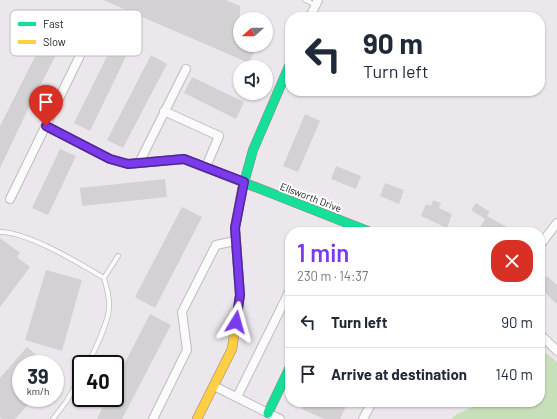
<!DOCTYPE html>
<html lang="en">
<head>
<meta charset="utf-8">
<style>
  :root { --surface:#fff; --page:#f6f6f7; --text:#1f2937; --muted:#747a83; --line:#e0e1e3; --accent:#7c3aed }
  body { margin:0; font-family:Barlow,sans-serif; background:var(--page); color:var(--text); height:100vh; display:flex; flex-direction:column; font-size:15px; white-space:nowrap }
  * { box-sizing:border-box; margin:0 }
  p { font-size:13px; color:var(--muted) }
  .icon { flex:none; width:22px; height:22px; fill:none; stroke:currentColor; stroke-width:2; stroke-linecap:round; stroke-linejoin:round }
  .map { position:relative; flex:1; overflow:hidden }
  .sheet { position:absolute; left:285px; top:227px; width:260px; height:180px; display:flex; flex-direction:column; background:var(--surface); border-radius:16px; box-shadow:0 1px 3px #0004 }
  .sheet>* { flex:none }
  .top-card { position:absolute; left:285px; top:12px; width:260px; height:84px; border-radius:16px; box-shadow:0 1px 3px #0004; background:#fff; color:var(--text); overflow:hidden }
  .needle { width:26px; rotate:250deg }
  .controls { position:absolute; left:233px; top:12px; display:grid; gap:8px }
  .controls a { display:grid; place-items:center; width:40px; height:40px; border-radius:50%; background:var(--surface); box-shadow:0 1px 3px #0004; font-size:20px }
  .speed { position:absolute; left:12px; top:355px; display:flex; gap:8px; font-size:20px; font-weight:700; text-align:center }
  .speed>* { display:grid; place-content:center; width:52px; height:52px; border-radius:50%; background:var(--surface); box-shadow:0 1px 3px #0004; line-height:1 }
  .speed small { font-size:10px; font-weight:400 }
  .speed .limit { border:2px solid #111; border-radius:6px; background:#fff; color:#111 }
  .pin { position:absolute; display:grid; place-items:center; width:34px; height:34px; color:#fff; margin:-41px -17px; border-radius:50% 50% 50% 0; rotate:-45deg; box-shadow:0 0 4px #0007 }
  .pin .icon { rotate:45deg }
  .me { position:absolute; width:44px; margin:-22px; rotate:8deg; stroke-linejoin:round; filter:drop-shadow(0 0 3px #0008) }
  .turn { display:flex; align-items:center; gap:14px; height:84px; padding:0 12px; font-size:18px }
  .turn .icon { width:52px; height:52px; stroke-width:2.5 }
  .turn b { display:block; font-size:28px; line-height:34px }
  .round { display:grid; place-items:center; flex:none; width:42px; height:42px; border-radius:16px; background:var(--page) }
  .head { display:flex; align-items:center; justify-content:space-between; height:68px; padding:0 12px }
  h1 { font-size:24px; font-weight:600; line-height:30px; color:var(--accent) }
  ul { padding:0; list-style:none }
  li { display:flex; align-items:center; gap:12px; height:52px; padding:0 12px; border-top:1px solid var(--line) }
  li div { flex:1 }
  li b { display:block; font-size:15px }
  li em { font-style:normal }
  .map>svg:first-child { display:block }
</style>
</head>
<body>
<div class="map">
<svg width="557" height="419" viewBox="0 0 557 419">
  <rect width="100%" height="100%" fill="#ece7ec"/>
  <path fill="#c8e0ba" d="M546 353 557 362V419H451L457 414 483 402H540V357Z"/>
  <g fill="#d4d1d5">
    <path d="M103 0H226L240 6V45H257L249 63Z"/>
    <path d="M57 13 73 22 30 105 0 168V126Z"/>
    <path d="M116 38 131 46 90 131 74 123Z"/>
    <path d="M151 55 167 64 123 148 107 140Z"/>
    <path d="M192 77 244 102 236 119 184 93Z"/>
    <path d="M305 114 320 121 298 172 283 166Z"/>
    <path d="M60 149 76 156 48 215 32 208Z"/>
    <path d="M336 166 361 176 356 189 331 179Z"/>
    <path d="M165 179 167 197 82 206 80 188Z"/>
    <path d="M385 183 404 190 399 204 380 196Z"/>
    <path d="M433 200 441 203 439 208 452 214 447 228 421 216 426 204 431 206Z"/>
    <path d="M476 203 490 212 487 216 516 232H477L485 219 471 210Z"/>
    <path d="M182 207 202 217 155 308 135 297Z"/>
    <path d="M0 238 20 253 17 257 30 267 0 307Z"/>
    <path d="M46 270 82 280 62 351 25 340Z"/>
    <path d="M547 276 557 285V304L540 288V283Z"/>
    <path d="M150 314 171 325 122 419H97L107 398H115V382Z"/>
    <path d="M27 347 47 364H21V398H34L15 419H2L0 417V378Z"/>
    <path d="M305 402H348L340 419H324L302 409Z"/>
  </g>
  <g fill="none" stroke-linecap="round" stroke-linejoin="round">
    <defs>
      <g id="lane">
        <path d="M305 0 316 5"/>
        <path d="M0 232C28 232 79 263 104 278 107 288 110 298 109 309 108 322 94 352 88 364"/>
        <path d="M104 278 118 256"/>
        <path d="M53 419 66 402 81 376"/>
      </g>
      <g id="street">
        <path d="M310 17 318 0"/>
        <path d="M164 111 219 136 206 167"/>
        <path d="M139 163 186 69"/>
        <path d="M10 199 92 31"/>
        <path d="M540 245 557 223"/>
        <path d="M540 334 557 351"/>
        <path d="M214 386 280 419"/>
        <path d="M237 397 290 290"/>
        <path d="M153 419 187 350 182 312 216 245 235 241"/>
        <path d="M363 419 372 402"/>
      </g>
      <g id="fast">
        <path d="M46 126 110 159 128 164 184 159 370 232"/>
        <path d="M242 190 253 150 290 64"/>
        <path d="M268 413 290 367"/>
      </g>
      <path id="slow" d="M197 419 232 349 240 295 235 228 242 190"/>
    </defs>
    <use href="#lane" stroke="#bebcbe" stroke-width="5.5"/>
    <use href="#street" stroke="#bebcbe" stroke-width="10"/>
    <use href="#fast" stroke="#977f8b" stroke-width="10"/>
    <use href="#slow" stroke="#977f8b" stroke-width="10"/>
    <use href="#lane" stroke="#fcfbfc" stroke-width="4"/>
    <use href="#street" stroke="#fcfbfc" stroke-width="8"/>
    <use href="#fast" stroke="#16e098" stroke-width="9"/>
    <use href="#slow" stroke="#ffcf43" stroke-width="9"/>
  </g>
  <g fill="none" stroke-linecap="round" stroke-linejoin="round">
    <defs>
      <path id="route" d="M46 126 110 159 128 164 184 159 244 182 235 228 240 295 236 322"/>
    </defs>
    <use href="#route" stroke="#51269a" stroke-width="10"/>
    <use href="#route" stroke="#7c3aed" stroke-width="7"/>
  </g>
  <g text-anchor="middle" stroke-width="4" stroke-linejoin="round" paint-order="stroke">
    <g font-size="10" fill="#1e1e1e" stroke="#fff">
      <text transform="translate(311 197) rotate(21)" y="4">Ellsworth Drive</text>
    </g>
  </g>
  <rect x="10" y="10" width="132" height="46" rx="6" fill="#fff" stroke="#bcbcbc" stroke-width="1"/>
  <rect x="18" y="22" width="18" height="4" fill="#16e098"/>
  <rect x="18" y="40" width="18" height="4" fill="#ffcf43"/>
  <g font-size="11" fill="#1e1e1e">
    <text x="43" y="28">Fast</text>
    <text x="43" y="46">Slow</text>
  </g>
</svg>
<div class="controls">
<a><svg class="needle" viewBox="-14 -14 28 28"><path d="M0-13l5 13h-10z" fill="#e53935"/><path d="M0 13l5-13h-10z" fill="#747a83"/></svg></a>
<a><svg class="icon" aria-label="sound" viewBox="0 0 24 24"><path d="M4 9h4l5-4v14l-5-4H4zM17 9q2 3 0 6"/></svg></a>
</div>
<div class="speed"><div>39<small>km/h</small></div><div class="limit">40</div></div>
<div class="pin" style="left:46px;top:126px;background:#d93025"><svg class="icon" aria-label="arrive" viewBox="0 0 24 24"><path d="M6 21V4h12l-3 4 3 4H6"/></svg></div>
<svg class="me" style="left:236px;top:322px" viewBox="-20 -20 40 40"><path d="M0-17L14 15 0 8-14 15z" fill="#7c3aed" stroke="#fff" stroke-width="4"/></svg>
<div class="top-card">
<div class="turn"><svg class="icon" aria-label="left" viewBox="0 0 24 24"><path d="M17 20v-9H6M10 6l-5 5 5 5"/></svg><div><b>90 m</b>Turn left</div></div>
</div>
<section class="sheet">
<div class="head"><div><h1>1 min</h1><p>230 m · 14:37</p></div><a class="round" style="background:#d93025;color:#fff"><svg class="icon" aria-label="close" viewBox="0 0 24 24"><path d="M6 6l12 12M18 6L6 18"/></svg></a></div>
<ul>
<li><svg class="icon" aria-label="left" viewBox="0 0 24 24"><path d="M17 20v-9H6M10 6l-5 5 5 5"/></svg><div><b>Turn left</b></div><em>90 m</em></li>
<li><svg class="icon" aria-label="arrive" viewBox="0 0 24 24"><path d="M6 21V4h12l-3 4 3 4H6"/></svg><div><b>Arrive at destination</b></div><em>140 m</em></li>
</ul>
</section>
</div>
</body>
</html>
